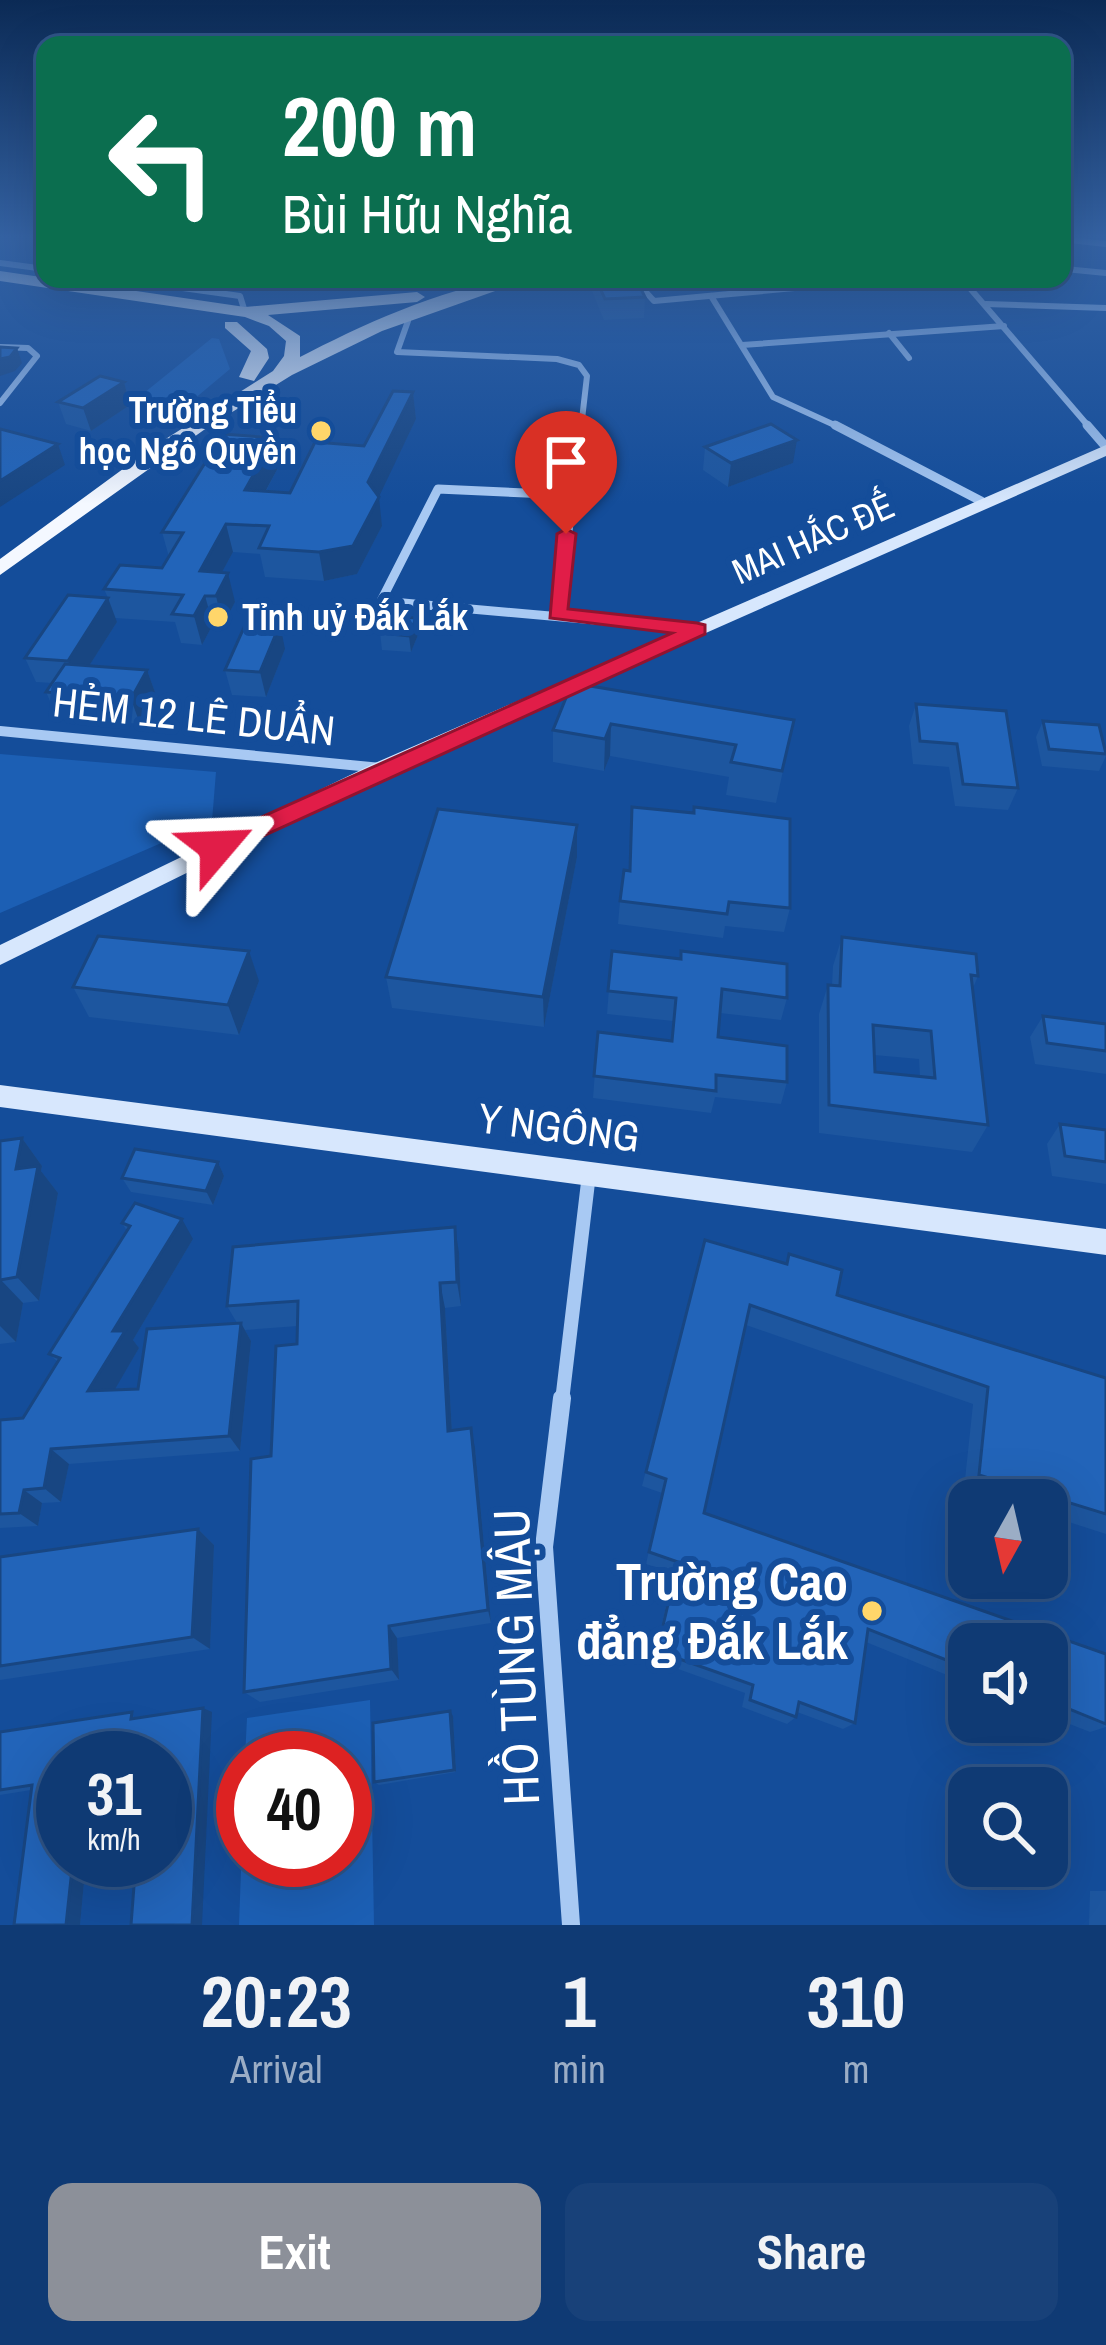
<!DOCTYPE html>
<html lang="en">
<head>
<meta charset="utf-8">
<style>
  :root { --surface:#0f3a74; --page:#184179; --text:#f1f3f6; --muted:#9badc5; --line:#2f5486; --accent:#8c9099 }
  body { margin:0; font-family:"Archivo Narrow",sans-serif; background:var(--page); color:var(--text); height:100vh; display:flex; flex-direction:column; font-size:45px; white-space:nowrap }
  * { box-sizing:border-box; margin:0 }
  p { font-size:39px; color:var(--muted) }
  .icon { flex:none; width:66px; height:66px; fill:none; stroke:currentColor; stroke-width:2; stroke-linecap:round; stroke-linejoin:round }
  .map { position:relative; height:1925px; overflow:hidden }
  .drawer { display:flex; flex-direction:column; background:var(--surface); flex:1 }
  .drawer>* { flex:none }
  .banner { position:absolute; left:36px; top:36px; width:1035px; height:252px; border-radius:24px; box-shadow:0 12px 48px #0002,0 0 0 3px var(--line); background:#0b6e4f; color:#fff; overflow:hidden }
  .needle { width:78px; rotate:188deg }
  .fabs { position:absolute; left:948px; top:1479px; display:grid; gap:24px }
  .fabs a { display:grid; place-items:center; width:120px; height:120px; border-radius:24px; background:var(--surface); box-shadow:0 12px 48px #0002,0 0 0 3px var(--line); font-size:60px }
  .speed { position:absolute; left:36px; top:1731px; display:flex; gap:24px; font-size:60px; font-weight:700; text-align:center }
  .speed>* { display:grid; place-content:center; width:156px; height:156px; border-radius:50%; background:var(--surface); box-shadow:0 12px 48px #0002,0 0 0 3px var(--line); line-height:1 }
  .speed small { font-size:30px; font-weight:400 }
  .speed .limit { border:18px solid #d22; background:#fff; color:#111 }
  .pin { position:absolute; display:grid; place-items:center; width:102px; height:102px; color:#fff; margin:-123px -51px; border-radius:50% 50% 50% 0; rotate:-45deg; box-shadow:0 0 12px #0007 }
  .pin .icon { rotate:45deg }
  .me { position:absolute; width:132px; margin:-66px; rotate:64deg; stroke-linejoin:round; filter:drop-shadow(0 0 9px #0008) }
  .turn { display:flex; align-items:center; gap:42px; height:252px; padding:0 48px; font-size:54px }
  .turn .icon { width:156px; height:156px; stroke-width:2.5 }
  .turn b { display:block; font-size:84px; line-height:102px }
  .eta { display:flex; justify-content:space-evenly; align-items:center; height:204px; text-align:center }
  .eta b { font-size:72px; font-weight:700; line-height:84px }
  .action { display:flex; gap:24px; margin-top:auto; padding:24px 48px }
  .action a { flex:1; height:138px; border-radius:24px; background:var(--accent); color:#fff; font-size:48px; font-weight:700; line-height:138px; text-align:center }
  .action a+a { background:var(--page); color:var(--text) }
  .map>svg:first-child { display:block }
</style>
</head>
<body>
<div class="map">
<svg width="1106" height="1925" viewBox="0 0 1106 1925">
  <rect width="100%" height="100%" fill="#144d9a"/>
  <g fill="#1c5fb4">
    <path d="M212 338 219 339 230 369 187 405 139 397Z"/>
    <path d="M0 754 216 772 212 821 0 913Z"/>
    <path d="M370 1700 374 1925H239L243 1817V1860H345V1758H245L247 1718Z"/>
  </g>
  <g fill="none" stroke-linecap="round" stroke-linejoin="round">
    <g stroke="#a8c9f3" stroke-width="6">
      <path d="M0 263 45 269"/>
      <path d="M1065 269 1106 273"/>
      <path d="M1069 269 1070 240 1106 244"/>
      <path d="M118 279 240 296 245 312"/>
      <path d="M634 279 654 301 893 279"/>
      <path d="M962 279 1090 428"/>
      <path d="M711 296 773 397 841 428"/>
      <path d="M986 304 1106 308"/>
      <path d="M400 317 408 321 397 352 557 359 579 365 587 376 581 428"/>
      <path d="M889 333 909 358"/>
      <path d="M742 345 1004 326"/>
      <path d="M0 347 28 348 37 356 0 403"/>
    </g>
    <g stroke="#a8c9f3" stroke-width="9">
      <path d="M835 425 981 501"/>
      <path d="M1087 425 1106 447"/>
      <path d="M571 495 438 489 381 601 696 629"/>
      <path d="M558 614 581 425"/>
    </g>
    <path stroke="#a8c9f3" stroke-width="10" d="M0 731 381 768"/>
    <path stroke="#a8c9f3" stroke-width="14" d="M562 1401 589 1174"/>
    <path stroke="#a8c9f3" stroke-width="18" d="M562 1398 544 1547 571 1925"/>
    <g fill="#d7e7fd" fill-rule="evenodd">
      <path d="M1106 445V456L389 773 0 965V945L375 763Z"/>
      <path d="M0 1085 1106 1229V1255L0 1107Z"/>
    </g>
    <g fill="#f4f8ff" fill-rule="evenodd">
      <path d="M0 271 245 307 417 292 425 297 417 302 268 315 300 336V357C362 325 459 279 529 279L382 331 292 375 208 427 0 575V559L153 447 273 371 284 356 286 341 269 326 245 317 0 281Z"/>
      <path d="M225 322H237L267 349 269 358 254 381 239 377 251 351 225 328Z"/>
    </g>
  </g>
  <g fill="#1d569f" fill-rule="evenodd">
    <path d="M592 279H636L645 297 644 318 604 320 592 291Z"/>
    <path d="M124 382 130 405 91 431 66 424 58 402Z"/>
    <path d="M413 392 416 419 378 497 382 526 357 574 324 581 265 577 260 554 233 552 222 572 235 602 223 625 213 624 202 645 181 643 175 622 115 618 117 622 89 666 147 670 156 695 140 724 57 717 46 692 52 683 36 682 25 658 108 598 104 589 162 568 169 557 162 532 279 466 266 491 290 493 364 446Z"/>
    <path d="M705 447 793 463 728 487 703 470Z"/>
    <path d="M380 633 418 635 411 652 382 650Z"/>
    <path d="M285 649 266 697 232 695 225 670Z"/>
    <path d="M572 683 794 720 776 803 726 795 729 777 610 756 604 771 553 762V730Z"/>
    <path d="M916 704 1018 788 1008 810 955 806 949 767 913 764 909 726Z"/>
    <path d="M1043 721 1106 751V756L1099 771 1042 766 1036 737Z"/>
    <path d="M632 807 693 813 694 807 790 908 784 932 725 926 723 938 618 924 620 901 629 871Z"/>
    <path d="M577 825V857L544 1027 392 1008 386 977Z"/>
    <path d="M842 937 978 976 973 988 988 1125 972 1152 819 1133V1014L828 985H832L833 966ZM874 1055 919 1059 920 1077 875 1072Z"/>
    <path d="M612 951 680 959 681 951 787 998 781 1020 720 1013 718 1037 787 1082 781 1104 715 1097 711 1113 593 1098 598 1032 671 1041 673 1021 607 1014Z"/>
    <path d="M259 981 239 1035 89 1017 73 987Z"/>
    <path d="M1043 1016 1106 1024V1074L1035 1064 1030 1037Z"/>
    <path d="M1060 1124 1106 1130V1184L1052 1176 1047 1144Z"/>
    <path d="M22 1138 42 1166 41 1171 58 1193 39 1301 23 1303 16 1342 0 1344V1141Z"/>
    <path d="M218 1162 224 1176 213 1205 131 1192 122 1178Z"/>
    <path d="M122 1223 193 1239 133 1340 139 1348 114 1390 138 1389 237 1323 227 1306 459 1253 461 1306 445 1308 452 1431 475 1448 491 1623 397 1638 399 1680 260 1702 244 1692 271 1456 297 1344 298 1326 245 1330 251 1341 240 1451 69 1464 61 1502 42 1503 38 1526 0 1528V1420L23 1418 58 1362 49 1354 127 1231Z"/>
    <path d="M705 1240 786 1264 789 1254 837 1295 1106 1378V1534L1047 1515V1500H998L964 1489 973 1404 746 1325 704 1513 1106 1654V1727L1090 1732 1047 1715V1644H969V1684L866 1642 855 1723 843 1729 797 1712 796 1717 787 1724 742 1707 745 1693 653 1660 674 1573 646 1564 662 1493 642 1486Z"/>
    <path d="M198 1529 214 1545 210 1649 0 1680V1557Z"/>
    <path d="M212 1712 165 1758H63V1860H86L80 1925H14L31 1790 0 1795V1732L143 1716Z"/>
    <path d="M453 1716 456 1772 379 1785 374 1782Z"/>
    <path d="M1090 1891H1106V1925H1089Z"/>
  </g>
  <g fill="#184682">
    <path d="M17 348 22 363 15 371 0 376V359Z"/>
    <path d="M124 382 130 405 91 431 83 408Z"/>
    <path d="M413 392 416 419 375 505 379 497 382 526 357 574 324 581 319 552 368 482Z"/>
    <path d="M274 438 279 466 251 518 245 490Z"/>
    <path d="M797 440 793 463 728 487 731 463Z"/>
    <path d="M58 444 65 465 0 507V481Z"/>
    <path d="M226 524 233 552 209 596 200 571Z"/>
    <path d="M228 573 235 602 223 625 216 596Z"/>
    <path d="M205 596 213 624 202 645 194 616Z"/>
    <path d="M108 598 117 622 77 685 68 661Z"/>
    <path d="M416 618 418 635 411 652 409 636Z"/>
    <path d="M280 624 285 649 266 697 260 672Z"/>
    <path d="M147 670 156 695 140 724 131 699Z"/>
    <path d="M611 724 610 756 604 771 605 739Z"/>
    <path d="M577 825V857L544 1027 543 997Z"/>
    <path d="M249 951 259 981 239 1035 228 1005Z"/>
    <path d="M22 1138 42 1166 41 1171 58 1193 39 1301 17 1277 16 1169Z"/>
    <path d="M218 1162 224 1176 213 1205 206 1191Z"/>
    <path d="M182 1219 193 1239 133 1340 139 1348 104 1408 88 1391 113 1331Z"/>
    <path d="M455 1227 459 1253 461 1306 457 1282Z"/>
    <path d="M0 1279 23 1303 16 1342 0 1326Z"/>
    <path d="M440 1283 445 1308 453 1451 448 1431Z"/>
    <path d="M241 1323 251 1341 240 1451 229 1436Z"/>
    <path d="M471 1428 475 1448 491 1623 488 1610Z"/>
    <path d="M51 1449 69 1464 61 1502 44 1488Z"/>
    <path d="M24 1490 42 1503 38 1526 19 1513Z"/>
    <path d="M198 1529 214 1545 210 1649 192 1637Z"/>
    <path d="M389 1626 397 1638 399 1680 391 1669Z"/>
    <path d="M203 1708 212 1712 202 1925H192Z"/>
    <path d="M450 1711 453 1716 456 1772 454 1770Z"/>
    <path d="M73 1860H86L80 1925H66Z"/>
  </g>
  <g fill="#2264b9" stroke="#184682" stroke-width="3" fill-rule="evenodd">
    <path d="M596 279H636L645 297 605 299Z"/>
    <path d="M0 347 17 348 10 357 0 359Z"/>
    <path d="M100 376 124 382 83 408 58 402Z"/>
    <path d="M393 391 413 392 368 482 379 497 353 546 319 552 259 548 269 526 226 524 200 571 228 573 216 596H205L194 616 172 614 183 595 104 589 120 565 162 568 183 533 162 532 223 434 274 438 245 490 290 493 315 442 364 446Z"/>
    <path d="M771 424 797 440 731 463 705 447Z"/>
    <path d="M0 429 58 444 0 481Z"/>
    <path d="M68 595 108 598 68 661 25 658Z"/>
    <path d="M387 616 416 618 409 636 380 633Z"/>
    <path d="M246 623 280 624 260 672 225 670Z"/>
    <path d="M65 664 147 670 131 699 46 692Z"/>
    <path d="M572 683 794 720 782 771 731 762 736 745 611 724 605 739 553 730Z"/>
    <path d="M916 704 1006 711 1018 788 963 784 957 744 920 741Z"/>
    <path d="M1043 721 1099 725 1106 754 1049 749Z"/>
    <path d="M632 807 694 813V807L790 819V908L729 902 727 914 620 901 624 870 630 871Z"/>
    <path d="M438 809 577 825 543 997 386 977Z"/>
    <path d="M98 936 249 951 228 1005 73 987Z"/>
    <path d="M842 937 976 954 978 976 971 975 988 1125 829 1105 828 985 840 986ZM873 1025 931 1031 935 1078 875 1072Z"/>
    <path d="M612 951 681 959V951L787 964V998L722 989 718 1037 787 1046V1082L716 1075V1091L594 1076 598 1032 672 1041 676 998 608 991Z"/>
    <path d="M1043 1016 1106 1024V1051L1047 1043Z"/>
    <path d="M1060 1124 1106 1130V1162L1065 1156Z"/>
    <path d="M22 1138 16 1169 38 1166 17 1277 0 1280V1141Z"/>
    <path d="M135 1149 218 1162 206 1191 122 1178Z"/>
    <path d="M135 1203 182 1219 113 1331H125L88 1391 138 1389 147 1329 241 1323 229 1436 51 1449 44 1488 24 1490 19 1513 0 1514V1420L23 1418 60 1358 49 1354 130 1226 122 1223Z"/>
    <path d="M455 1227 457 1282 440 1283 448 1431 471 1428 488 1610 389 1626 391 1669 244 1692 251 1459 271 1456 276 1346 297 1344 298 1301 227 1306 233 1247Z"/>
    <path d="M705 1240 787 1264 789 1254 842 1270 837 1295 1106 1378V1514L979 1475 988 1387 750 1305 704 1513 1106 1654V1724L1047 1700V1644H969V1669L868 1629 855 1723 799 1702 796 1717 750 1700 753 1685 657 1651 678 1562 649 1552 666 1479 646 1472Z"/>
    <path d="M198 1529 192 1637 0 1666V1557Z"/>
    <path d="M203 1708 192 1925H131L136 1860H165V1758H63V1860H73L66 1925H14L32 1785 0 1790V1732L132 1712 131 1719Z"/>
    <path d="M450 1711 454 1770 374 1782 373 1723Z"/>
  </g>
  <linearGradient id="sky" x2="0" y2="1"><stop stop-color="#0b2a55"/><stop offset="0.47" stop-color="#3462a3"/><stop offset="1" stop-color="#3462a3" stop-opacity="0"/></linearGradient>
  <rect width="1106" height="504" fill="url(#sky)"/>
  <path fill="#e11d48" stroke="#92132f" stroke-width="3" d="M566 529 576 534 568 609 697 623 705 625V634L226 853H208V841L672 633 550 618 557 534Z"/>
  <g fill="#ffd66a" stroke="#144d9a" stroke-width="4.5">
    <circle cx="321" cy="431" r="12"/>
    <circle cx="218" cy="617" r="12"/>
    <circle cx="872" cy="1611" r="12"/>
  </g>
  <g text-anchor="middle" stroke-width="12" stroke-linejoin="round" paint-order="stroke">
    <g font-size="36" font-weight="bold" fill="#fff" stroke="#144d9a" text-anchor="end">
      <text x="297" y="423">Trường Tiểu<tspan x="297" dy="41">học Ngô Quyền</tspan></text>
      <text x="242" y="630" text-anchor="start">Tỉnh uỷ Đắk Lắk</text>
    </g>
    <g font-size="36" fill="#fff" stroke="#144d9a">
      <text transform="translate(813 538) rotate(-24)" y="13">MAI HẮC ĐẾ</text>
    </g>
    <g font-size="42" fill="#fff" stroke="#144d9a">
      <text transform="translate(194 716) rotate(6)" y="15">HẺM 12 LÊ DUẨN</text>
      <text transform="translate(559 1127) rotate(7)" y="15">Y NGÔNG</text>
    </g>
    <g font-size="51" font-weight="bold" fill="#fff" stroke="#144d9a" text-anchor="end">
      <text x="848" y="1600">Trường Cao<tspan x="848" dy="59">đẳng Đắk Lắk</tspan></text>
    </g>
    <g font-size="51" fill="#fff" stroke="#144d9a">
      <text transform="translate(516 1657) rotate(-92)" y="18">HỒ TÙNG MẬU</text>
    </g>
  </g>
</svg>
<div class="fabs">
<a><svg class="needle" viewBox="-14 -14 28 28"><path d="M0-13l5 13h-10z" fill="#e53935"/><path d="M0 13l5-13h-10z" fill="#9badc5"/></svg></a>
<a><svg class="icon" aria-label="sound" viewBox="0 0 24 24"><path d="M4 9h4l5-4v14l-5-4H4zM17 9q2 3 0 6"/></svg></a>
<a><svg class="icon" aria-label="search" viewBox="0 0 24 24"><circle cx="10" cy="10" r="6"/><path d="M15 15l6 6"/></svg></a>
</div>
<div class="speed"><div>31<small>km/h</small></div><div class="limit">40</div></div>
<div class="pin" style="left:566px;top:534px;background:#d93025"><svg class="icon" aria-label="arrive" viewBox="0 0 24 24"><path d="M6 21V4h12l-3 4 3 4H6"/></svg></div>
<svg class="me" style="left:217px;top:847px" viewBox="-20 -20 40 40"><path d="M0-17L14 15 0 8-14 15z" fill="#e11d48" stroke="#fff" stroke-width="4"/></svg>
<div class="banner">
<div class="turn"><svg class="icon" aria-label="left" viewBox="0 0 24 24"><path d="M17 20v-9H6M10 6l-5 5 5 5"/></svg><div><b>200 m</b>Bùi Hữu Nghĩa</div></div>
</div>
</div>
<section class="drawer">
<div class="eta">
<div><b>20:23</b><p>Arrival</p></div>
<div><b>1</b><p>min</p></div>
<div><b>310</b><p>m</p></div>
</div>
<div class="action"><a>Exit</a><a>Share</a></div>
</section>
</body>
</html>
